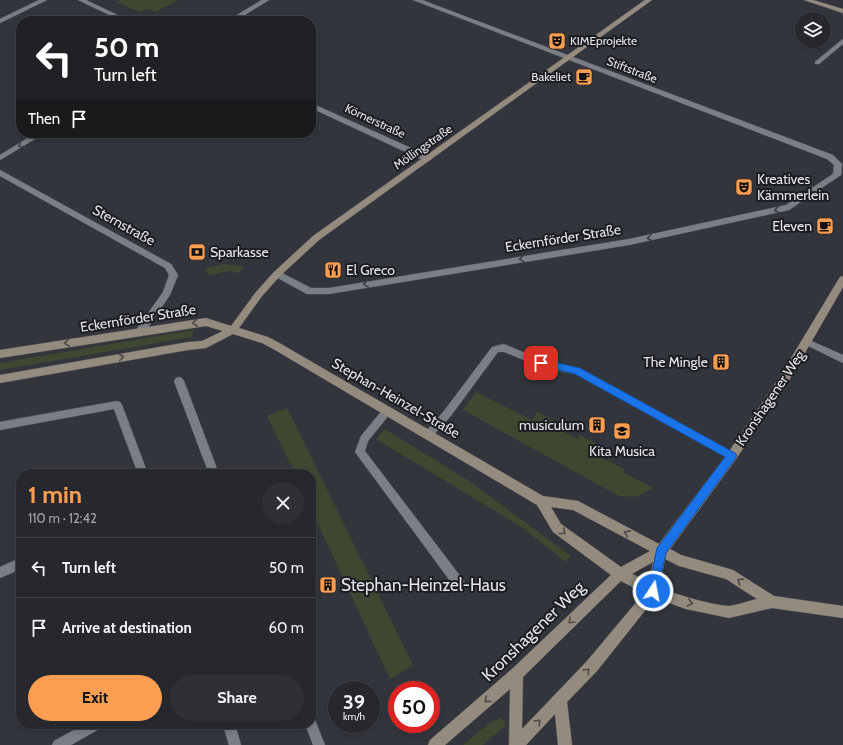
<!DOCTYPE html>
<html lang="en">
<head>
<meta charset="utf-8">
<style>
  :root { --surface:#26282d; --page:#2e3035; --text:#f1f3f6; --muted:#a4a6aa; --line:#424449; --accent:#fb9e52 }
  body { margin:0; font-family:Cabin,sans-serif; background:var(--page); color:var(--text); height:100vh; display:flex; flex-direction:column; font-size:15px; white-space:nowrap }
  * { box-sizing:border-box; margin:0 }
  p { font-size:13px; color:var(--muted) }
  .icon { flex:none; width:22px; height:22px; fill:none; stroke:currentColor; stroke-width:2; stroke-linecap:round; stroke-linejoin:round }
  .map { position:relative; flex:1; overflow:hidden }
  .side { position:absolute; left:16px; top:469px; width:300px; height:260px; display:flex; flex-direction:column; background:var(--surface); border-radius:16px; box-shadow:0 2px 6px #0003,0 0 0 1px var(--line) }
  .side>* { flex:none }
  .guide { position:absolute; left:16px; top:16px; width:300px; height:122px; border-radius:16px; box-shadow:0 2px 6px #0003,0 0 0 1px var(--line); background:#202124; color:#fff; overflow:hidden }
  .fabs { position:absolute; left:795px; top:12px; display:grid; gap:8px }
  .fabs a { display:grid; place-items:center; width:36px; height:36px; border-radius:50%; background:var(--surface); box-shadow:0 2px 6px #0003,0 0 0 1px var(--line); font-size:20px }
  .speed { position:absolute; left:328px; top:681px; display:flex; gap:8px; font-size:20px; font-weight:700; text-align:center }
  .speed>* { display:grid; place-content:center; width:52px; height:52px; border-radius:50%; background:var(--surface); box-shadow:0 2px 6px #0003,0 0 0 1px var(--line); line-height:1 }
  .speed small { font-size:10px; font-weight:400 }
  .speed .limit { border:6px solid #d22; background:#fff; color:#111 }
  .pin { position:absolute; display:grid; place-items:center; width:34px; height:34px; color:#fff; margin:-17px; border-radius:8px; box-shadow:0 2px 6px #0006 }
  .me { position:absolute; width:44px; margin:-22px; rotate:11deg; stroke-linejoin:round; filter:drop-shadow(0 0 3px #0008) }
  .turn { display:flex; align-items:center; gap:14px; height:84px; padding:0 12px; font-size:18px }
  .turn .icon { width:52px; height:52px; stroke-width:2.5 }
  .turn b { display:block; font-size:28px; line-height:34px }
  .then { display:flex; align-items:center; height:38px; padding:0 12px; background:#0003; gap:8px; font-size:15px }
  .round { display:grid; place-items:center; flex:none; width:42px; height:42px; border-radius:21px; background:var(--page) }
  .head { display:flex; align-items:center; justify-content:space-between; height:68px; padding:0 12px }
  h1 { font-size:24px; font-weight:700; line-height:30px; color:var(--accent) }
  .cta { display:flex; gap:8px; margin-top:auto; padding:8px 12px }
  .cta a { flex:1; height:46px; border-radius:24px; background:var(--accent); color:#111; font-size:16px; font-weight:700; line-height:46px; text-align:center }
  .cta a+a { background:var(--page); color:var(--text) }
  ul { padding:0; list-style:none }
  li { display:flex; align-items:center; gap:12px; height:60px; padding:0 12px; border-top:1px solid var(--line) }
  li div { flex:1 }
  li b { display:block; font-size:15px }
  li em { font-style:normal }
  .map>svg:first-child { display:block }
</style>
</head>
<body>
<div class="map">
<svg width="843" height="745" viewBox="0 0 843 745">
  <rect width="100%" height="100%" fill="#32363c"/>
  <g fill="#3e4831">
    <path d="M121 0H178L155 12 147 9 140 12 116 2Z"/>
    <path d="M224 264 244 267 239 273 229 271 210 275 205 271 207 268Z"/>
    <path d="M193 330 192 337 0 370V363Z"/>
    <path d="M476 392 532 420 537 412 557 422 554 427 577 439 580 435 600 446 595 454 624 469 623 472 653 488 636 497 619 496 463 410Z"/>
    <path d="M287 408 413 665 390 679 311 509V474H295L267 416Z"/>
    <path d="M385 429 469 481 571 556 566 562 520 526 376 439Z"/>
    <path d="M500 718 505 721V726L483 745H463L488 724Z"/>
  </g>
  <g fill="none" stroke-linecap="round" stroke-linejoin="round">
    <defs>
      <g id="lane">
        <path d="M843 39V44L819 64H815V62Z"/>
        <path d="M807 339 843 355V363L804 344 803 342 804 340Z"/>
        <path d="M504 344 542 360 580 368 735 453 737 456 735 459 732 460 729 459 575 374 541 367 504 352H498L450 417 431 438 428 439 425 438 423 435 425 432 444 411 492 347Z"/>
        <path d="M179 377 182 378 184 381 219 474H209L174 381 176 378Z"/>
        <path d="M117 401 120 402 122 405 148 474H138L114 409 0 430V422Z"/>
        <path d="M387 407 390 408 392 411 390 414 368 441 365 451 464 581 465 585 464 589 460 590 456 589 355 452 361 436 384 408Z"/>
        <path d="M21 558V569L0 578V567Z"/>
        <path d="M311 718 315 720 325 745H313L305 724H311Z"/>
        <path d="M85 724H103L101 728 71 745H52L54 741Z"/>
        <path d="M223 724H235L241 745H229Z"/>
      </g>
      <g id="street">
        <path d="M39 0H47L0 23V19Z"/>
        <path d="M78 0H86L130 21H122Z"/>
        <path d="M262 0H269L235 21H227Z"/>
        <path d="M413 0H422L833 155 842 164 841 175 789 210 629 245 329 294H307L274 276 273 274 274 272H280L311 288H329L629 239 786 205 833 174 834 165 827 159Z"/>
        <path d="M311 103 431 157 432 159 428 161H425L311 108Z"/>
        <path d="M36 133H45L0 160V155Z"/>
        <path d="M0 170 171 264 178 275 170 295 144 333H138L136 330 163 292 169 275 165 268 0 176Z"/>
      </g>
      <g id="secondary">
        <path d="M645 0H652L319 240 280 276 262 296 239 328 268 337 281 344 543 496 578 501 659 544 728 453 779 378 840 277 843 276V287L787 384 736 459 670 549 681 555 733 570 774 596 843 606V618L772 608 729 618 686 609 655 598 597 671 567 702 572 745H558L555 714 526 745H509L510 689 445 745H428L430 740 512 669 611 575 553 532 537 505 275 350 262 343 233 334 206 348 188 350 0 383V375L188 342 202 341 223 331 206 326 0 358V350L206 318 231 326 256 292 274 272 313 236ZM551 507 573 510 650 551 621 567 561 524ZM665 559 679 566 726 579 757 599C748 601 738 605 729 606 716 606 672 594 660 587ZM653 562 649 582 632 574ZM621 581 644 593 587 661 522 729 523 677Z"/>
        <path d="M804 0H813L843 9V13Z"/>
      </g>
    </defs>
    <use href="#lane" stroke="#52555b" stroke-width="1"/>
    <use href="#street" stroke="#52555b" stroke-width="1"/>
    <use href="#secondary" stroke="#52555b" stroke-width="1"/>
    <use href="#lane" fill="#7a7f86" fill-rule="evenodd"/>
    <use href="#street" fill="#7a7f86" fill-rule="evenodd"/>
    <use href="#secondary" fill="#958a7e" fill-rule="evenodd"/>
  </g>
  <defs><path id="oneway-chevron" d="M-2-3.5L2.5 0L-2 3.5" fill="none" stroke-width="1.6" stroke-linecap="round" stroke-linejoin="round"/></defs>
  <g stroke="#3c3f44">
    <use href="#oneway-chevron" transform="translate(21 145) rotate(149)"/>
    <use href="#oneway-chevron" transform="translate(777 210) rotate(168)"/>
    <use href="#oneway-chevron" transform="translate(650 238) rotate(168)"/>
    <use href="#oneway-chevron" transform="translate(522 259) rotate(171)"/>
    <use href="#oneway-chevron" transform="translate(366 284) rotate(171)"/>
  </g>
  <g stroke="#4c4946">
    <use href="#oneway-chevron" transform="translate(195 323) rotate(172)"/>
    <use href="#oneway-chevron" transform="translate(67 343) rotate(171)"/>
    <use href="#oneway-chevron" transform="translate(121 357) rotate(-10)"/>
    <use href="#oneway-chevron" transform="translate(563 532) rotate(39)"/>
    <use href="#oneway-chevron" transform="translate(627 533) rotate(-152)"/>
    <use href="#oneway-chevron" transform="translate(740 581) rotate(-147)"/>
    <use href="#oneway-chevron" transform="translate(690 603) rotate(13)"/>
    <use href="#oneway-chevron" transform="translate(571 621) rotate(135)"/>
    <use href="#oneway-chevron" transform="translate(587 671) rotate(-47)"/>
    <use href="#oneway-chevron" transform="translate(487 700) rotate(139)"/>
    <use href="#oneway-chevron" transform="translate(538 722) rotate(-46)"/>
  </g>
  <path fill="#1a73e8" stroke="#114b97" d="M541 359 580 368 735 453 737 456 735 459 666 553 657 595 653 596 649 595 648 591 657 548 725 457 575 374 538 365V360Z"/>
  <defs>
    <symbol id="theatre-square" viewBox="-11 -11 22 22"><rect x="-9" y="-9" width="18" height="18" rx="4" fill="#fb9e52" stroke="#1b1d20"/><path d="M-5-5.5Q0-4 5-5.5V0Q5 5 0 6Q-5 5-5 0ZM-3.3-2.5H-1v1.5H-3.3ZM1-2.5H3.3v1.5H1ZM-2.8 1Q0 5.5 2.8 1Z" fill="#111"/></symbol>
    <symbol id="cafe-square" viewBox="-11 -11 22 22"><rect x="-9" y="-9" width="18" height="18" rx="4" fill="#fb9e52" stroke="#1b1d20"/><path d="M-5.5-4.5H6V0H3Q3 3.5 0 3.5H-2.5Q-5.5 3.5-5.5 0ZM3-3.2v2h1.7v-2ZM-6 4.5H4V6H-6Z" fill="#111"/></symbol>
    <symbol id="bank-square" viewBox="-11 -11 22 22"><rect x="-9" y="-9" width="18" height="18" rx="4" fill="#fb9e52" stroke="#1b1d20"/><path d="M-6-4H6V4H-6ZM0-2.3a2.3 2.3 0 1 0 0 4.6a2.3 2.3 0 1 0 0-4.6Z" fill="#111"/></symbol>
    <symbol id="restaurant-square" viewBox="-11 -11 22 22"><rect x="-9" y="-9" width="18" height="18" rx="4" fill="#fb9e52" stroke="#1b1d20"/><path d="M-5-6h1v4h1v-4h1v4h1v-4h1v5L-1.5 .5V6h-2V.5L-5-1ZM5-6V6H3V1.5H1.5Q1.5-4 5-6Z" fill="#111"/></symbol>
    <symbol id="building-square" viewBox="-11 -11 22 22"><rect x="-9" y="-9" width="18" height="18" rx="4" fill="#fb9e52" stroke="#1b1d20"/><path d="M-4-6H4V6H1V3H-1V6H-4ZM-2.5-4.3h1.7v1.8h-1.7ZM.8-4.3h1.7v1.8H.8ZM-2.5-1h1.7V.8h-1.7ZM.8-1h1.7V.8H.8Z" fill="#111"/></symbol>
    <symbol id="school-square" viewBox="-11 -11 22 22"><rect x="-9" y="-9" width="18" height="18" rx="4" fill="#fb9e52" stroke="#1b1d20"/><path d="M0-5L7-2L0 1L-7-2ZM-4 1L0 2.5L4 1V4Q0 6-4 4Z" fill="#111"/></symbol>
  </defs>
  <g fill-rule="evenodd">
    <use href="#theatre-square" x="547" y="31" width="20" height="20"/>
    <use href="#cafe-square" x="574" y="67" width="20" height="20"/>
    <use href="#theatre-square" x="734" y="177" width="20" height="20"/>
    <use href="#cafe-square" x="815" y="216" width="20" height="20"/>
    <use href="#bank-square" x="187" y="242" width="20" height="20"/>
    <use href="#restaurant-square" x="323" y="260" width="20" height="20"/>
    <use href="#building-square" x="711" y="352" width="20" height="20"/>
    <use href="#building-square" x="587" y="415" width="20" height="20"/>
    <use href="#school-square" x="612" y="421" width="20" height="20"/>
    <use href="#building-square" x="318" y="575" width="20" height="20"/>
  </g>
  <g text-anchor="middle" stroke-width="4" stroke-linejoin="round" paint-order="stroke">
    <g font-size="12" fill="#e3e6ea" stroke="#1b1d20" text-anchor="start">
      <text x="570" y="45">KIMEprojekte</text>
      <text x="571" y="81" text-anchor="end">Bakeliet</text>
    </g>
    <g font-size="12" fill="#e3e6ea" stroke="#1b1d20">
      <text transform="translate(632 70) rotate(21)" y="4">Stiftstraße</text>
      <text transform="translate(375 121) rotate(25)" y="4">Körnerstraße</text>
      <text transform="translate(423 147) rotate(-35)" y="4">Möllingstraße</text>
    </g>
    <g font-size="14" fill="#e3e6ea" stroke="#1b1d20" text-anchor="start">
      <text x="757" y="184">Kreatives<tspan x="757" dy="16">Kämmerlein</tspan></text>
      <text x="812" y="231" text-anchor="end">Eleven</text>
      <text x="210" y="257">Sparkasse</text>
      <text x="346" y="275">El Greco</text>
      <text x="708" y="367" text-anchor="end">The Mingle</text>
      <text x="584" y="430" text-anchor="end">musiculum</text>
      <text x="622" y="456" text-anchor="middle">Kita Musica</text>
    </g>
    <g font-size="14" fill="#e3e6ea" stroke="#1b1d20">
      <text transform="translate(124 225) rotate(29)" y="5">Sternstraße</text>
      <text transform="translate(563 238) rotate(-9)" y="5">Eckernförder Straße</text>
      <text transform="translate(138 318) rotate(-9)" y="5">Eckernförder Straße</text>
      <text transform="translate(396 398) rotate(30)" y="5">Stephan-Heinzel-Straße</text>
      <text transform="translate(770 398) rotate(-56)" y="5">Kronshagener Weg</text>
    </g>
    <g font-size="17" fill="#e3e6ea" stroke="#1b1d20" text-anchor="start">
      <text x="341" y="591">Stephan-Heinzel-Haus</text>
    </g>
    <g font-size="17" fill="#e3e6ea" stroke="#1b1d20">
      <text transform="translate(533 631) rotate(-44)" y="6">Kronshagener Weg</text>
    </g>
  </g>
</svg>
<div class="fabs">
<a><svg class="icon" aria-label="layers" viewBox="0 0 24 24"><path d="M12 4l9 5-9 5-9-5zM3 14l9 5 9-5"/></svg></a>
</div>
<div class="speed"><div>39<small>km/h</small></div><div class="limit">50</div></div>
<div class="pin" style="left:541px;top:363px;background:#d93025"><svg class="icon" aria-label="arrive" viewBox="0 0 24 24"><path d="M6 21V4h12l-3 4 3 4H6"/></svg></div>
<svg class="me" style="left:653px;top:591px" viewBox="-20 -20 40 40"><circle r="17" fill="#1a73e8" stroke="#fff" stroke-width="3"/><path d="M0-11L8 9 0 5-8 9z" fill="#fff"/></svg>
<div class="guide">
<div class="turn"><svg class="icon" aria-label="left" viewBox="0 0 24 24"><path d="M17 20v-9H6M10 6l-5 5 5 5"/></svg><div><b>50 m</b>Turn left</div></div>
<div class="then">Then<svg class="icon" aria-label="arrive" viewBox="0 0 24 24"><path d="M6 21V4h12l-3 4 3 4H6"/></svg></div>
</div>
<section class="side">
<div class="head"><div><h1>1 min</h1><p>110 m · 12:42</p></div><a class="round"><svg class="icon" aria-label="close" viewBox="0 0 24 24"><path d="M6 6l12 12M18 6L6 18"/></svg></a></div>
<ul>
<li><svg class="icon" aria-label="left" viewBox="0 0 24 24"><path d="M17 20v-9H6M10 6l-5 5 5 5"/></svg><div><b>Turn left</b></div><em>50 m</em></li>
<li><svg class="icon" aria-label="arrive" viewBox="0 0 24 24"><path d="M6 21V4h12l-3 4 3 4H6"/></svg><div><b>Arrive at destination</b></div><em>60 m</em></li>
</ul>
<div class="cta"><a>Exit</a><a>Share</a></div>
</section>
</div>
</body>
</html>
